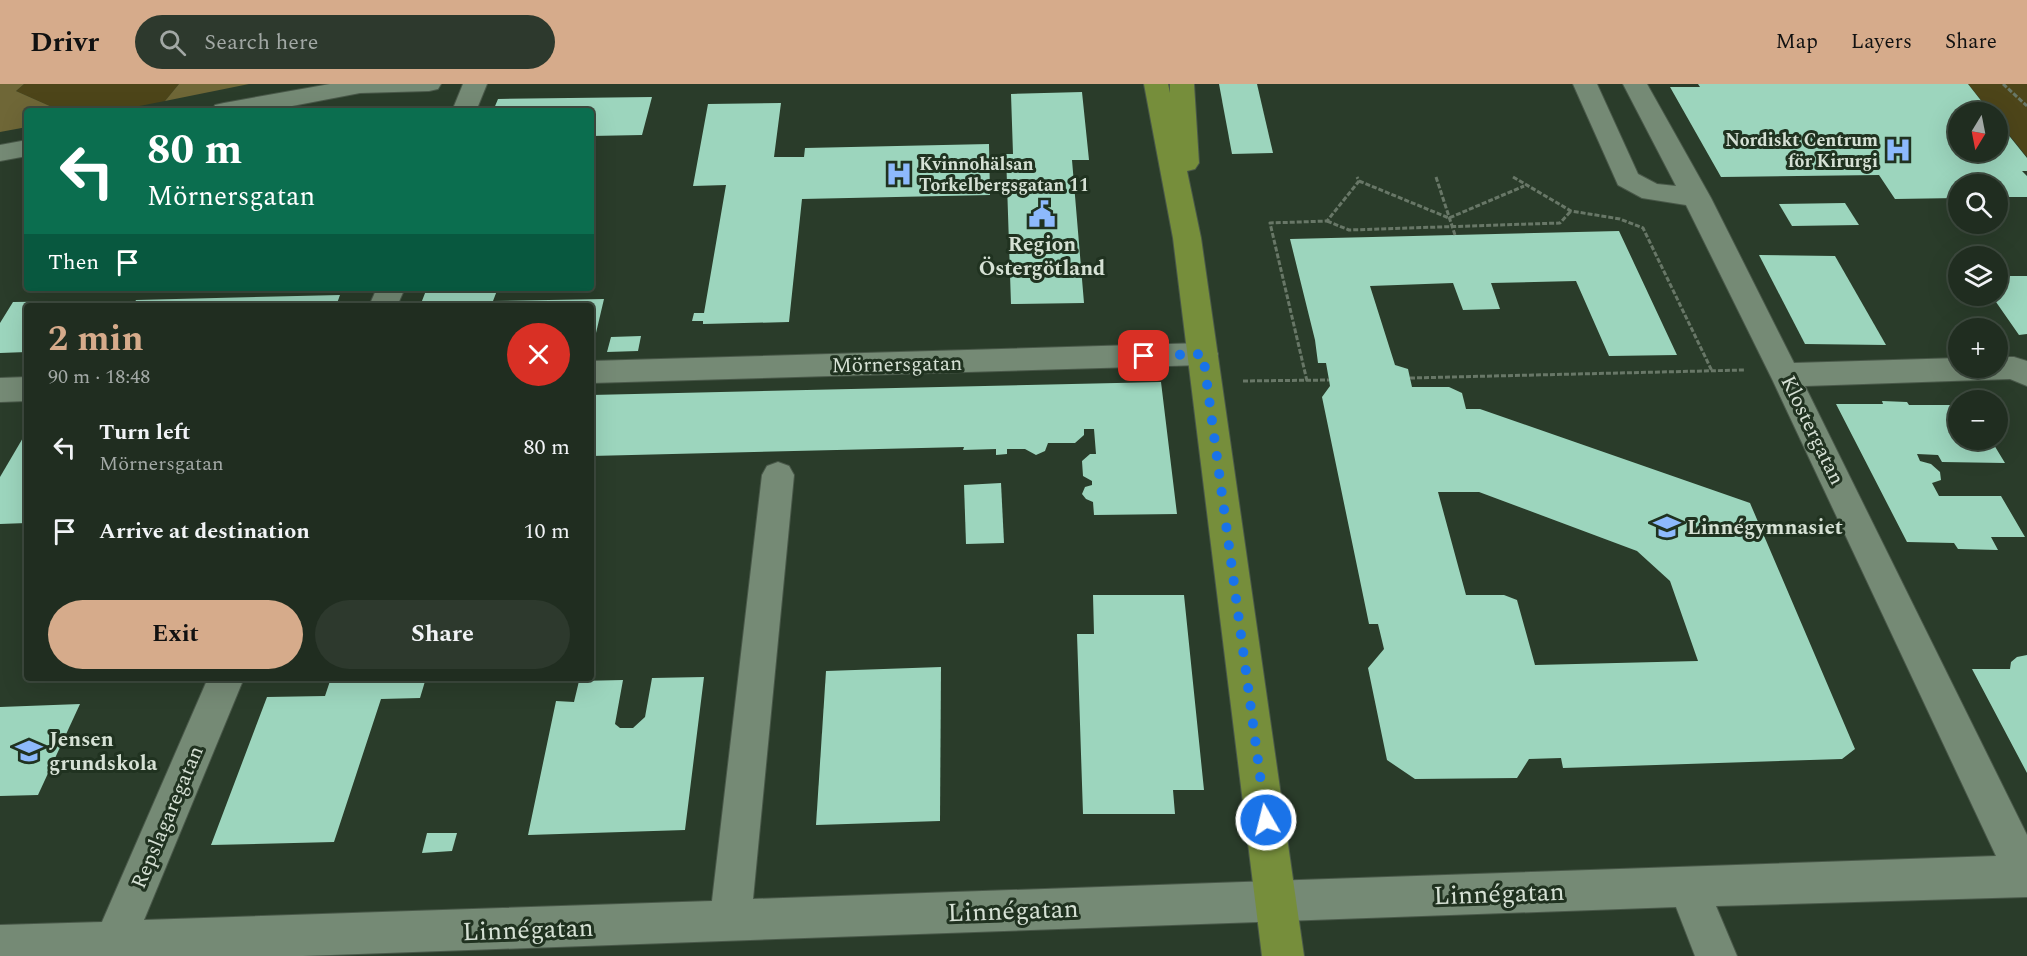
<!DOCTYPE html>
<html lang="en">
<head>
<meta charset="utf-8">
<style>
  :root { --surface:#202d20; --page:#2d392d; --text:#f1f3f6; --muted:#a2a8a5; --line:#3d493e; --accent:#d6ab8b }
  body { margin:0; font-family:Spectral,serif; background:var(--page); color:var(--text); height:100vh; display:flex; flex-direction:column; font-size:22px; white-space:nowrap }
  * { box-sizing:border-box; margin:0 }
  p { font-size:20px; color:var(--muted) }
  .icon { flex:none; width:33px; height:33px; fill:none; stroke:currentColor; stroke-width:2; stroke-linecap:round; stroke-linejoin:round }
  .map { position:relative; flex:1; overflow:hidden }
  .details { position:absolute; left:24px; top:219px; width:570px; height:378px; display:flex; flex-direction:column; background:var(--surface); border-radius:6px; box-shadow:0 6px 24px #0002,0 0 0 2px var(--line) }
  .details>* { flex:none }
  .top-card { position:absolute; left:24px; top:24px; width:570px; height:183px; border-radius:6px; box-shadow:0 6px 24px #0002,0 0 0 2px var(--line); background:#0b6e4f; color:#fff; overflow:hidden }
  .needle { width:39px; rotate:190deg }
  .fabs { position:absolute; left:1948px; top:18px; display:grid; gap:12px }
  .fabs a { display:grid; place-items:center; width:60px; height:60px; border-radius:50%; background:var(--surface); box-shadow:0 6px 24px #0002,0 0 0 2px var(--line); font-size:30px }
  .pin { position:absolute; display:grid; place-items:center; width:51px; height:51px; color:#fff; margin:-26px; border-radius:12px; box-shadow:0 3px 9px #0006 }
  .me { position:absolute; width:66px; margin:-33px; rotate:352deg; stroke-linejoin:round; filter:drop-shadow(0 0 4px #0008) }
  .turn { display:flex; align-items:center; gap:21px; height:126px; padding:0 24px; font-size:27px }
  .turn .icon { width:78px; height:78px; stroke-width:2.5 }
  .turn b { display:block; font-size:42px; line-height:51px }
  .then { display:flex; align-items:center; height:57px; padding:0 24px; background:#0003; gap:12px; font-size:22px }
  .round { display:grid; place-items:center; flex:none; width:63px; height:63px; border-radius:32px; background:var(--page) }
  .summary { display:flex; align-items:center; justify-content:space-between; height:102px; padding:0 24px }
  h1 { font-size:36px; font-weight:700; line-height:45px; color:var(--accent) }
  .button { display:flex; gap:12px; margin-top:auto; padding:12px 24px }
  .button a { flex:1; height:69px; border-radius:36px; background:var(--accent); color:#111; font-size:24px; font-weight:700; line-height:69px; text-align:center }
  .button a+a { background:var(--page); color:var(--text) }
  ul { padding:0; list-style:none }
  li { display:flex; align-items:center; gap:18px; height:84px; padding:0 24px }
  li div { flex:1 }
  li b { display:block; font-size:22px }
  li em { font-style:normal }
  header { display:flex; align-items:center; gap:36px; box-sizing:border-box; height:84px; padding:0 30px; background:var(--accent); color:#111 }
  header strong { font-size:28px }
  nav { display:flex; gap:33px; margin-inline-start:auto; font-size:21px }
  .search { width:420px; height:54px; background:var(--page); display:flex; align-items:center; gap:15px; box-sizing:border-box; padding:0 21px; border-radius:33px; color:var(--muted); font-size:22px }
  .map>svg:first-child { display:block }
</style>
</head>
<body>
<header>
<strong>Drivr</strong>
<div class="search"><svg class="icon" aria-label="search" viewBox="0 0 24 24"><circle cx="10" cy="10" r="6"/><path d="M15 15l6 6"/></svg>Search here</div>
<nav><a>Map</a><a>Layers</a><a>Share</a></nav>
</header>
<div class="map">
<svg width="2027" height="872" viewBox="0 0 2027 872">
  <rect width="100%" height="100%" fill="#2a3c2a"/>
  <g fill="#4d4519">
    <path d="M24 0H179L165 17 114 27H61L16 7Z"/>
    <path d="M1968 0H2027V73L1998 37V28H1991Z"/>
  </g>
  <g fill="#6f6737">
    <path d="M0 0H24L16 7 61 27H27V43L0 48Z"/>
    <path d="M179 0H249L165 17Z"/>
  </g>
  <g fill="#9cd5bd" fill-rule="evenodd">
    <path d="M1219 0H1257L1273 69 1232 70Z"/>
    <path d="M1698 0H1968L1990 28H1959V68H1998V38L2027 74V87H2022L2027 92V113H1998V100H1959V114L1895 115 1879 91 1721 93 1670 3H1700Z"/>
    <path d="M1082 8 1089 76H1072L1084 219 1011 220 1006 70H1013L1011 10Z"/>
    <path d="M652 13 642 51 591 52V27H493L498 15Z"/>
    <path d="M781 19 774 73H804L805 64 989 60 990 111 802 115 789 238 703 240V237H692L694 229H704L726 101 693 102 708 20Z"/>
    <path d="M1845 119 1859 141 1792 142 1779 120Z"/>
    <path d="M1619 147 1677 271 1609 272 1576 197 1491 199 1500 225 1463 226 1453 199 1370 202 1395 281 1408 285 1412 303H1449L1462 309 1466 325H1480L1750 419 1855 665 1842 675 1563 684 1561 674 1529 675 1517 694 1415 695 1387 676 1368 584 1384 565 1378 540H1369L1322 313 1330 302 1329 296 1326 279H1318L1315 256 1290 155ZM1438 408H1479L1637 467 1670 497 1698 577 1535 581 1517 516 1504 511H1466Z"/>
    <path d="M1759 171 1835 172 1886 261 1805 260Z"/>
    <path d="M1998 178 2008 192H2027V250L2019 251 1996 218H1990L1986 212H1998Z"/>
    <path d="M427 204H498L493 217 604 215 592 266 591 222H420Z"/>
    <path d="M340 211 336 222H133L136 216Z"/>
    <path d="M87 217 84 222H27V268L0 269V239L13 218Z"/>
    <path d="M641 252 638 267 607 268 611 253Z"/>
    <path d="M1161 298 1177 430 1094 431 1093 418 1086 415 1082 410 1085 403 1092 401V397L1083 392 1082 377 1090 370H1096L1094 345H1084V351L1075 359H1048L1045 367 1036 371 1025 365H1007V370L996 371V365L963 366 964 363 591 372V311Z"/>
    <path d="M1882 317 1907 318 1909 321H1959V356H1991L2005 379 1942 378 1938 371 1917 370 1920 377 1931 380 1940 388 1941 396 1932 399 1939 412H2001L2025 453H1991L1998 466 1958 465 1954 459 1907 458 1836 320H1883Z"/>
    <path d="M27 347V439L0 440V393Z"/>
    <path d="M1001 399 1004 459 966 460 964 401Z"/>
    <path d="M1093 511H1184L1204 706H1173L1175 730H1083L1077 550H1094Z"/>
    <path d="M2027 571V689L1972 585H2010L2011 578 2017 573Z"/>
    <path d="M941 583 940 737 816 741 826 587Z"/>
    <path d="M704 593 685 746 528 751 556 617 574 618 579 597 623 596 615 640 620 644H633L645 633 652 594Z"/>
    <path d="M331 594H426L420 614 381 615 334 758 211 761 267 613 325 612Z"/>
    <path d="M80 620 38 711 0 712V623Z"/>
    <path d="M427 749H457L452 767 422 769Z"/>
  </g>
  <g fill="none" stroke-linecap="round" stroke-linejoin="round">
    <defs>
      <g id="minor">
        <path d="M330 0H441L438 5 429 7 360 9 266 27H212L215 21 224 19Z"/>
        <path d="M463 0H487L476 27H452Z"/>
        <path d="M1573 0H1597L1638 90 1657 100 1676 102 1623 0H1647L1711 114 1794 279 1959 274V284H1998V273H2014L2027 277V302L2010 295 1805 302 2027 751V813L1716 822 1737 872H1695L1676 823 303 872H0V841L102 838 208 594H244L144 836 712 817 762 391 767 382 778 378 789 382 794 391 753 815 1996 772 1772 295 1686 121 1642 114 1618 101Z"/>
        <path d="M27 56V72L0 77V61Z"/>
        <path d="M377 204H405L397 222H369Z"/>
        <path d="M1203 259 1214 262 1218 270 1214 278 1203 281 591 299V277Z"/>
        <path d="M27 293V317L0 318V294Z"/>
      </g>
      <path id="major" d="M1144 0H1168L1170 9V0H1194L1199 79 1195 85 1187 87 1201 154 1304 872H1262L1173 154Z"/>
    </defs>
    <use href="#minor" stroke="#495849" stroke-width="2"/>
    <use href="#major" stroke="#495849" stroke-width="2"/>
    <g stroke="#687767" stroke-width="3" stroke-dasharray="5 2" stroke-linecap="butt">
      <path d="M2003 0 2027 22"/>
      <path d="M1436 93 1455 151"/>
      <path d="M1513 93 1571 127 1620 135 1643 144 1712 287"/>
      <path d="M1359 97 1449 134 1524 102"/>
      <path d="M1327 137 1349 146 1560 139 1571 127"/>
      <path d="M1410 294 1744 286"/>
      <path d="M1243 297 1329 296"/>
      <path d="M1307 297 1270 139 1327 137 1359 97 1357 93"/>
    </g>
    <use href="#minor" fill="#758a75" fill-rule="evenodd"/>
    <use href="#major" fill="#768e3b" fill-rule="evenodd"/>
  </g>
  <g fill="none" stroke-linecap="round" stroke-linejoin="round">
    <path stroke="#1a73e8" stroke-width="10" stroke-dasharray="0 18" d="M1144 272 1203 270 1266 736"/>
  </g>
  <defs>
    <symbol id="hospital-bare" viewBox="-9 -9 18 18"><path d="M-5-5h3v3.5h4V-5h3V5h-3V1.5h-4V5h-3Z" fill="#8db9fc" stroke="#203220" stroke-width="2.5" paint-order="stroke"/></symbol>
    <symbol id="civic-bare" viewBox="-9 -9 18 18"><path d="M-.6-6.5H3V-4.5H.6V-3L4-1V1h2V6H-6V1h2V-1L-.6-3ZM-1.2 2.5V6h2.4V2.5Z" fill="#8db9fc" stroke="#203220" stroke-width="2.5" paint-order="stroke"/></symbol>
    <symbol id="school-bare" viewBox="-9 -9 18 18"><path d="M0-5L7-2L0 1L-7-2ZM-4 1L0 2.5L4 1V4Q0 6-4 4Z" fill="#8db9fc" stroke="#203220" stroke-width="2.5" paint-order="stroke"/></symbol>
  </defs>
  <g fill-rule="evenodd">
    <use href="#hospital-bare" x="1879" y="47" width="38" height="38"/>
    <use href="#hospital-bare" x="880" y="71" width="38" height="38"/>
    <use href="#civic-bare" x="1023" y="111" width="38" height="38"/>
    <use href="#school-bare" x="1648" y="424" width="38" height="38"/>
    <use href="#school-bare" x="10" y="648" width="38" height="38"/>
  </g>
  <g text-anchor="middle" stroke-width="6" stroke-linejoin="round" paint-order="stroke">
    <g font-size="18" font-weight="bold" fill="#d6e1d5" stroke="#203220" text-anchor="end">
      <text x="1878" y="62">Nordiskt Centrum<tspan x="1878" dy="21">för Kirurgi</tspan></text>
      <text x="919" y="86" text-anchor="start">Kvinnohälsan<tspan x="919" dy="21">Torkelbergsgatan 11</tspan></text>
    </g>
    <g font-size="21" font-weight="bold" fill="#d6e1d5" stroke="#203220" text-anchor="start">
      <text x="1042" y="167" text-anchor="middle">Region<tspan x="1042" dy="24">Östergötland</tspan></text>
      <text x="1687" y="450">Linnégymnasiet</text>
      <text x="49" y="662">Jensen<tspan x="49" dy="24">grundskola</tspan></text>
    </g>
    <g font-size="21" fill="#d6e1d5" stroke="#203220">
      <text transform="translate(897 280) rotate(-1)" y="7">Mörnersgatan</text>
      <text transform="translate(1813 346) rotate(64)" y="7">Klostergatan</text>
      <text transform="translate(167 733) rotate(-67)" y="7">Repslagaregatan</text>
    </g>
    <g font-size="26" fill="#d6e1d5" stroke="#203220">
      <text transform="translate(1499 809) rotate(-2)" y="9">Linnégatan</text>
      <text transform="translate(1013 826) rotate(-2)" y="9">Linnégatan</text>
      <text transform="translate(528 845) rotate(-2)" y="9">Linnégatan</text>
    </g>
  </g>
</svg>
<div class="fabs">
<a><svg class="needle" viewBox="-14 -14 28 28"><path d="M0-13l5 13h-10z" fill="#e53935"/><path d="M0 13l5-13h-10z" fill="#a2a8a5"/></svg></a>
<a><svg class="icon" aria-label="search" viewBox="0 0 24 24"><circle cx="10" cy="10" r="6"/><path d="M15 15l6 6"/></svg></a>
<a><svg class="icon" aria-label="layers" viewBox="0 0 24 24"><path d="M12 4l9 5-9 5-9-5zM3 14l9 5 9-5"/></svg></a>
<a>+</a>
<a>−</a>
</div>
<div class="pin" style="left:1144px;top:272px;background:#d93025"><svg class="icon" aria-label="arrive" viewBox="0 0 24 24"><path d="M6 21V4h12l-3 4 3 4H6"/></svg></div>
<svg class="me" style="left:1266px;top:736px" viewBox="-20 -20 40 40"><circle r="17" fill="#1a73e8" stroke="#fff" stroke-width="3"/><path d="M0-11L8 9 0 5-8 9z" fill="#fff"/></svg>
<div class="top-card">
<div class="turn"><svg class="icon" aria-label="left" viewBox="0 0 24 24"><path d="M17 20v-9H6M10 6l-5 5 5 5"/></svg><div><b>80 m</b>Mörnersgatan</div></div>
<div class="then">Then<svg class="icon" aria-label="arrive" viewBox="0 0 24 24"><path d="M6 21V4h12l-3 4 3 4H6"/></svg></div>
</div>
<section class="details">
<div class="summary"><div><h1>2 min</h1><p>90 m · 18:48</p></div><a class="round" style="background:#d93025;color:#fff"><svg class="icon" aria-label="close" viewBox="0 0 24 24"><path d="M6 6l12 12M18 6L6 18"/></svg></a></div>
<ul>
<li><svg class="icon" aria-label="left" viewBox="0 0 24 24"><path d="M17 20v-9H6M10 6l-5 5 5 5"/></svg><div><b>Turn left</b><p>Mörnersgatan</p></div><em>80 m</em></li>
<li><svg class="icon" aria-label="arrive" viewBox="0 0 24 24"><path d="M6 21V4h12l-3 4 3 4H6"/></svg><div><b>Arrive at destination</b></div><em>10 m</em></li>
</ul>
<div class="button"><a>Exit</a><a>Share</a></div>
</section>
</div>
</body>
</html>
